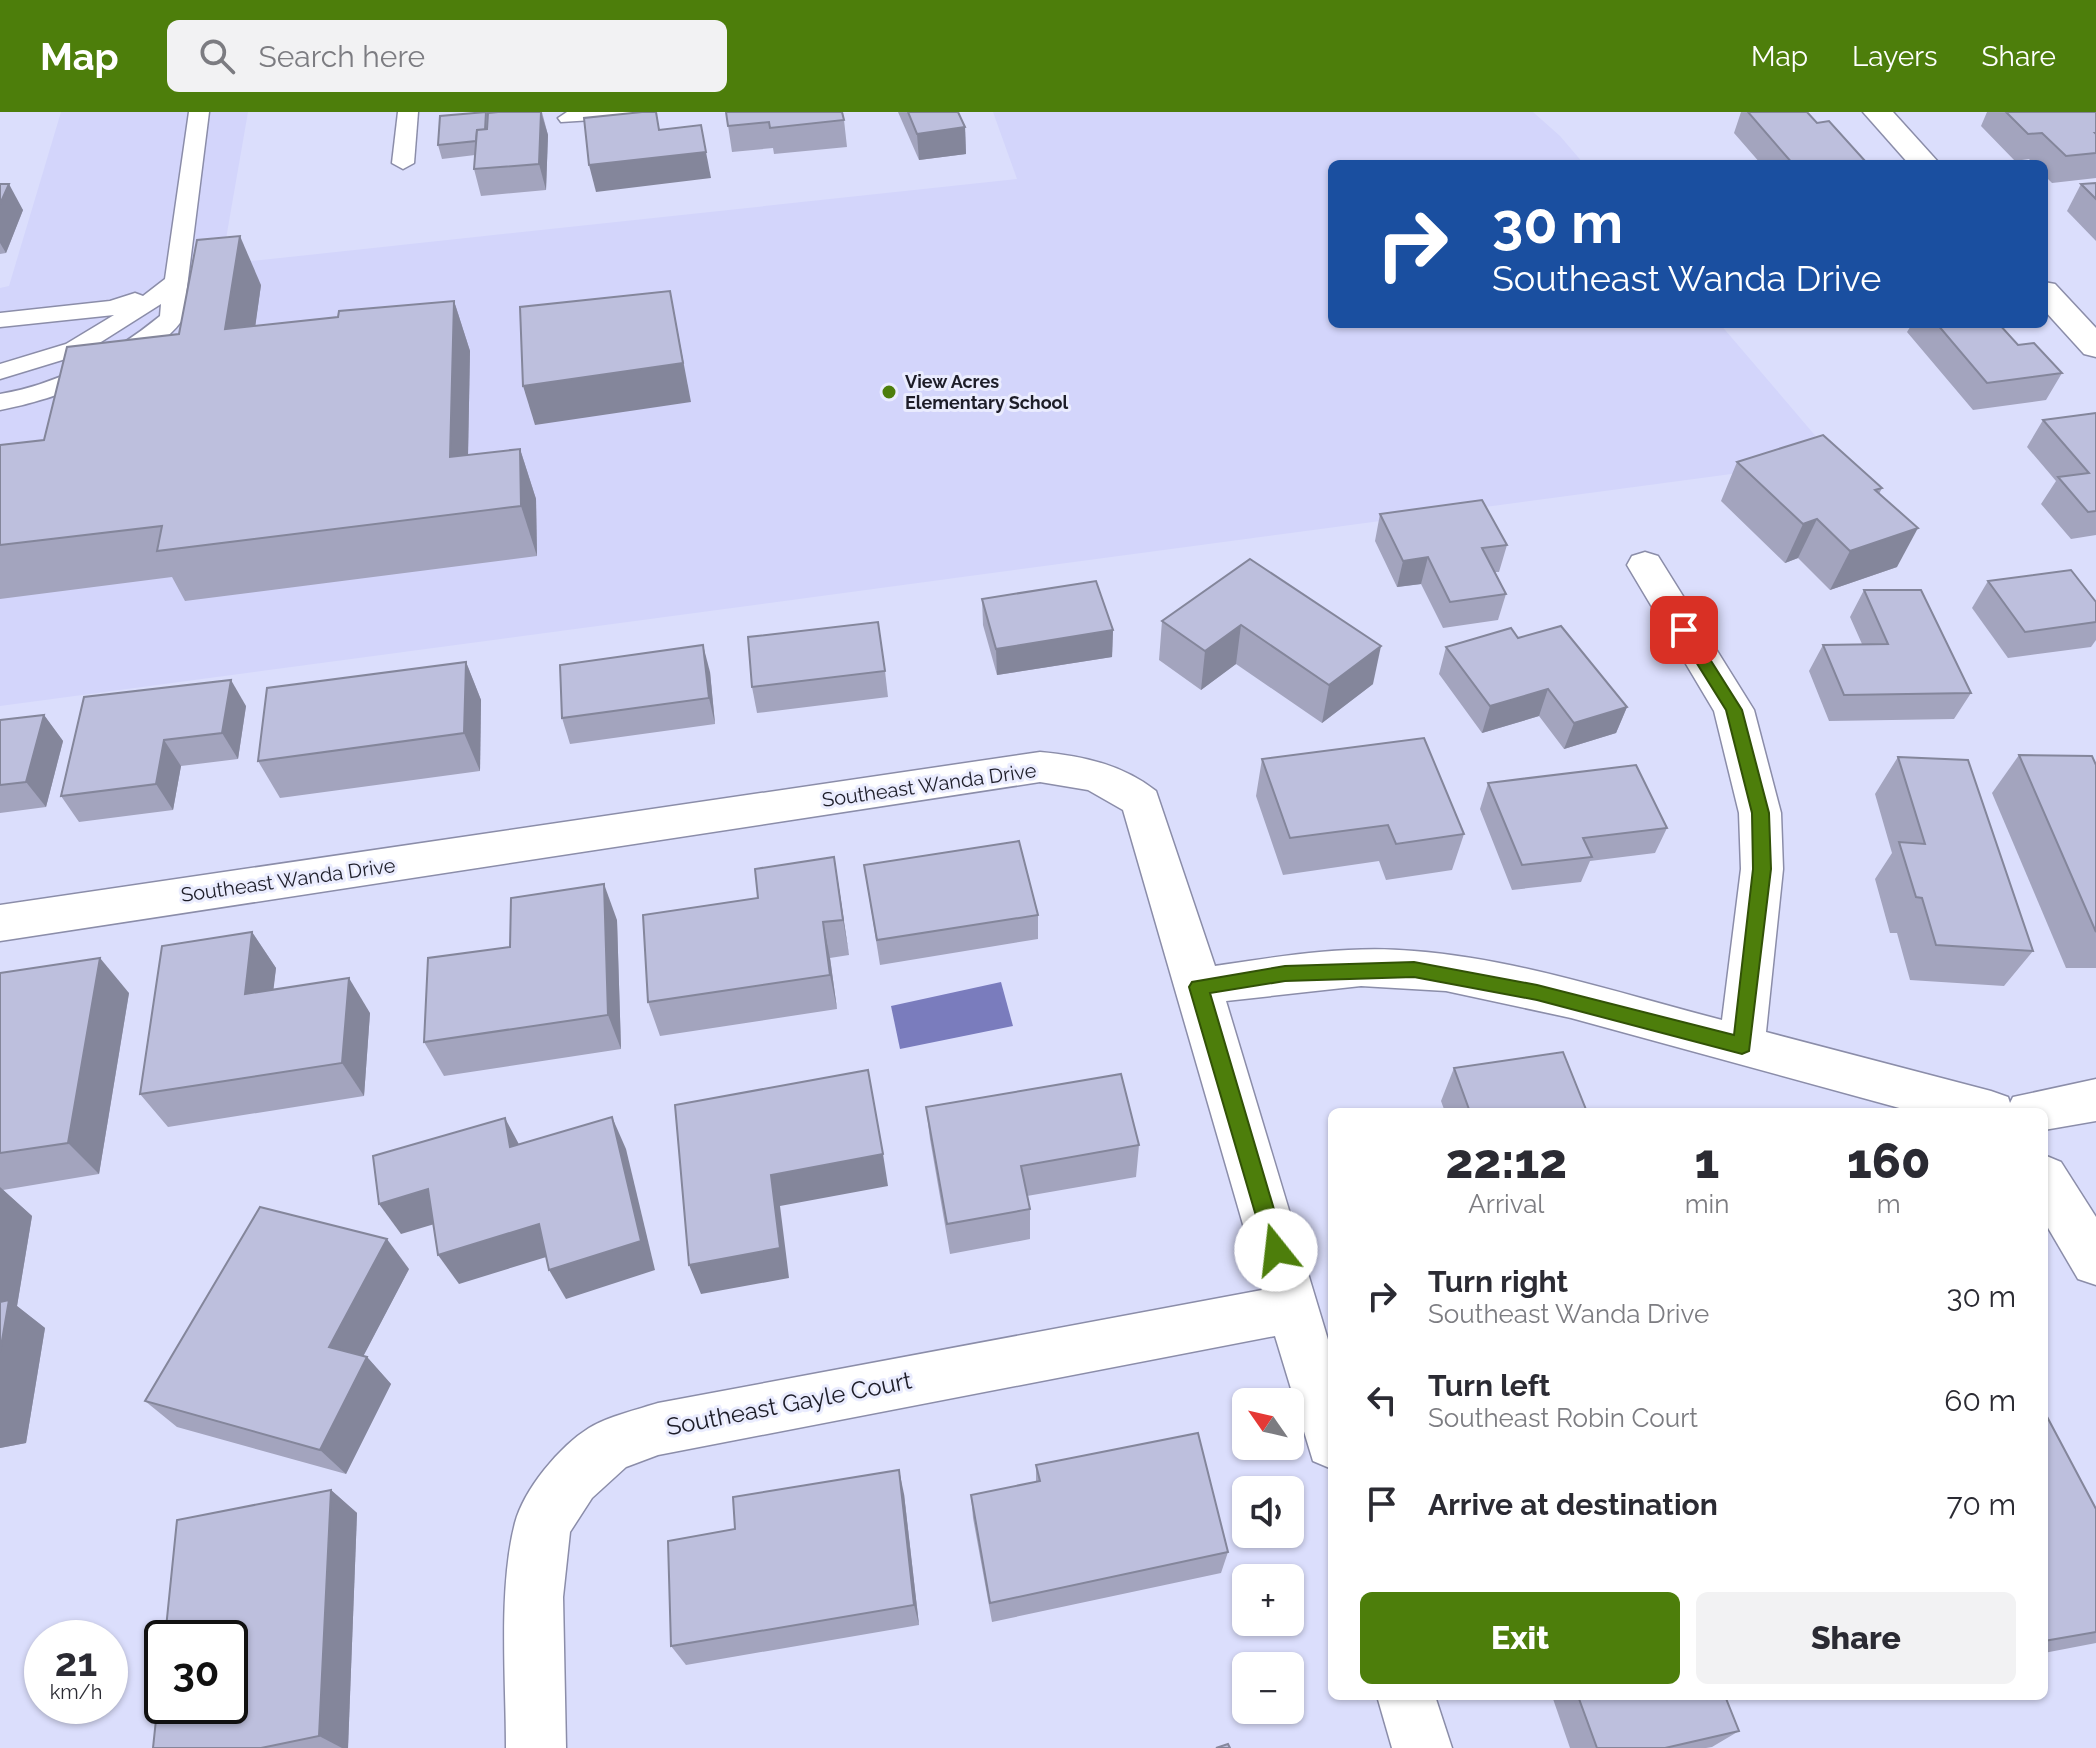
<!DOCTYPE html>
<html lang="en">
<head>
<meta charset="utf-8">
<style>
  :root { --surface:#fff; --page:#f2f2f3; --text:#2b2b33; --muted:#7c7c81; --accent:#4d7e0b }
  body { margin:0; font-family:Raleway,sans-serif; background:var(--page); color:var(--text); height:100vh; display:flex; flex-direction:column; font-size:30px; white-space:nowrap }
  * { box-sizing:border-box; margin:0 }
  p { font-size:26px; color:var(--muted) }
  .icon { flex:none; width:44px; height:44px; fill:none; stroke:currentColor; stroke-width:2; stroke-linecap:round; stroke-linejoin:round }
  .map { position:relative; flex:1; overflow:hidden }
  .drawer { position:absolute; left:1328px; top:996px; width:720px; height:592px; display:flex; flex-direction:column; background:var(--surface); border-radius:12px; box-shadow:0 2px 6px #0004 }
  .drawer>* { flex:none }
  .guide { position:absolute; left:1328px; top:48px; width:720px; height:168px; border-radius:12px; box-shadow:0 2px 6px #0004; background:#1a4fa0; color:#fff; overflow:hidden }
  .needle { width:52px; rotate:304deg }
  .fabs { position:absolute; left:1232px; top:1276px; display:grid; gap:16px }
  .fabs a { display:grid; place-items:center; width:72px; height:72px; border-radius:12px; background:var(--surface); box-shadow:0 2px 6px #0004; font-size:40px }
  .speed { position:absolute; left:24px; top:1508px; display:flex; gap:16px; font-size:40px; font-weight:700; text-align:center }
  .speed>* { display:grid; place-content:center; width:104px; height:104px; border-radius:50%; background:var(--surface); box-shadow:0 2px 6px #0004; line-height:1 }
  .speed small { font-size:20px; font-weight:400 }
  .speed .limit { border:4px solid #111; border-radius:12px; background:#fff; color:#111 }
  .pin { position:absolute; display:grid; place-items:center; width:68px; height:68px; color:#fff; margin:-34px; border-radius:16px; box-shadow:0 4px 12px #0006 }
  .me { position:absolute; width:88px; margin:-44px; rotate:344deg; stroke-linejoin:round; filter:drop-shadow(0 0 6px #0008) }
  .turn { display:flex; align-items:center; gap:28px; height:168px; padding:0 32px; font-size:36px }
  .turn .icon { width:104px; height:104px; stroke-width:2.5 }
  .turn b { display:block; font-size:56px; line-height:68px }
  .eta { display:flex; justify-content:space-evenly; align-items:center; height:136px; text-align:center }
  .eta b { font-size:48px; font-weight:800; line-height:56px }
  .cta { display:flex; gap:16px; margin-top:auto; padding:16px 32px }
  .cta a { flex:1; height:92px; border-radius:12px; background:var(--accent); color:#fff; font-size:32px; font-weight:800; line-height:92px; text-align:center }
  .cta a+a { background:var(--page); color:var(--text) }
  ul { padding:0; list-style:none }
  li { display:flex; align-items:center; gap:24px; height:104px; padding:0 32px }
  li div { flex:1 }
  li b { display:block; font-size:30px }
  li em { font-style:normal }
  header { display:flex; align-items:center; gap:48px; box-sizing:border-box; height:112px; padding:0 40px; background:var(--accent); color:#fff }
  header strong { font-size:38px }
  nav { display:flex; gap:44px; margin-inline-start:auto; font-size:28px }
  .search { width:560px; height:72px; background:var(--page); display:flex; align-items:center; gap:20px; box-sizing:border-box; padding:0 28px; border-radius:12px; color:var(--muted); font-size:30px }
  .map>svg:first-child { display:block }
</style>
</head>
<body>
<header>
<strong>Map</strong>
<div class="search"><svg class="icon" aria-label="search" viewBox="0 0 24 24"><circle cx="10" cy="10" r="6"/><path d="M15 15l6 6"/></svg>Search here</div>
<nav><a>Map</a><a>Layers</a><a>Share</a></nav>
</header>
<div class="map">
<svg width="2096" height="1636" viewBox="0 0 2096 1636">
  <rect width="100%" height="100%" fill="#dbdefc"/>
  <path fill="#d3d5fb" d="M61 0H248L223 144 243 150 1017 67 993 0H1533L1560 24 1584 52H1332V212H1720L1836 348 0 594V176L9 174Z"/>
  <path fill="#7a7cbd" d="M1001 870 1013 914 900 937 891 894Z"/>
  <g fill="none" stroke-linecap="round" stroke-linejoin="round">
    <defs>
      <g id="service">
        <path d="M189 0H209L183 207C150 254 54 288 0 298V282C60 272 112 243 160 204L161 192 82 242 0 267V252L66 232 114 203 0 215V201L110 189 135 181 143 184 165 167Z"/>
        <path d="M398 0H418L414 51 403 57 392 51Z"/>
        <path d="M567 0H634L624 6 561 10 558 6Z"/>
      </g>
      <g id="minor">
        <path d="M1863 0H1893L1940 52H1909Z"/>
        <path d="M2044 170 2055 172 2096 216V245L2084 242 2044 198Z"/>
        <path d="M1645 440 1658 444 1754 598 1781 701 1783 757 1766 920 1991 979 2008 985 2010 991 2013 985 2096 967V1009L2044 1018V1000H1914L1571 906 1446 879 1361 874 1226 889 1332 1241V1357L1313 1349 1275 1224 658 1343 626 1355 592 1386 570 1420 563 1485 566 1636H506C506 1568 498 1476 515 1411 524 1377 560 1334 589 1316 609 1304 636 1298 658 1291L1262 1178 1123 698 1088 678 1040 670 0 829V793L1040 640C1082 644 1122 652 1156 679L1215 854C1281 844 1347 833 1414 839 1518 847 1621 882 1722 908L1741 757 1739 701 1714 599 1627 453 1632 444Z"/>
        <path d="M2044 1043 2061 1050 2096 1105V1173L2078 1167 2044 1109Z"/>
        <path d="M1377 1584H1435L1452 1636H1392Z"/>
      </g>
    </defs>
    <use href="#service" stroke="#8b8da9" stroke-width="3"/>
    <use href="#minor" stroke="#8b8da9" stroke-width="3"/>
    <use href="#service" fill="#fff" fill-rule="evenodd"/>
    <use href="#minor" fill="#fff" fill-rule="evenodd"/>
  </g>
  <g fill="#a3a4be">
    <path d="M486 0 488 7 498 0H542L548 23 546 78 481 84 474 57 475 43 442 47 438 33Z"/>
    <path d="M726 0 844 8 847 35 774 42 773 36 732 40Z"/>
    <path d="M898 0H958L965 15 966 42 919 48Z"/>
    <path d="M1741 0H1807L1817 11 1866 50V52H1761L1734 21Z"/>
    <path d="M1987 0H2096V66L2052 71 2044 63V52H2033L2029 47 2015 49 1981 14Z"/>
    <path d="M2096 71V129L2067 99 2081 72Z"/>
    <path d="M0 72 23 98 6 141 0 142Z"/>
    <path d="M261 173 255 214 338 205 454 189 470 239 468 343 520 337 536 387 537 444 185 489 172 465 0 487V333L44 328 179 222Z"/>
    <path d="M1912 212H1999L2018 233 2062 261 2046 288 1973 298 1907 220Z"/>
    <path d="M2096 301V423L2071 427 2041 392 2056 369 2027 335 2043 308Z"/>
    <path d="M1737 350 1882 376 1879 382 1897 455 1830 478 1798 446 1785 451 1721 389Z"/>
    <path d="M1380 402 1507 433 1499 460H1495L1506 482 1498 508 1443 516 1421 472 1397 475 1375 429Z"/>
    <path d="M1250 447 1373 572 1322 611 1236 552 1201 578 1159 548 1162 509Z"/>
    <path d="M1988 469 2096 490V528L2091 535 2008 546 1972 496Z"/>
    <path d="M1864 478 1971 581 1954 607 1829 609 1809 559 1823 533 1862 532 1850 505Z"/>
    <path d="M982 487 1113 518 1112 545 997 563 983 513Z"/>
    <path d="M1518 526 1627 595 1616 621 1564 637 1539 604 1482 621 1439 562 1446 535Z"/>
    <path d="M466 550 481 588 480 659 280 686 258 649Z"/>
    <path d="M885 559 888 585 757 601 752 575Z"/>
    <path d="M710 560 715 612 570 632 562 606Z"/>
    <path d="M84 585 246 594 238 647 181 654 173 698 79 710 61 684Z"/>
    <path d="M44 603 63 629 46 695 0 701V608Z"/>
    <path d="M2019 643 2096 653V856H2066L1992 681Z"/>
    <path d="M1898 645 2033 839 2004 874 1910 868 1897 821H1890L1875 767 1892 741 1875 682Z"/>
    <path d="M1262 647 1464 722 1452 758 1386 768 1379 749 1283 763 1256 684Z"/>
    <path d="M1488 671 1667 716 1655 741 1590 749 1581 770 1512 778 1480 697Z"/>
    <path d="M834 745 849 843 830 846 837 897 660 924 648 890 758 786Z"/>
    <path d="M864 753 1038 803V827L880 853Z"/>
    <path d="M617 808 621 937 444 964 424 930 510 835Z"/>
    <path d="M252 820 276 856 273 877 370 901 364 984 168 1015 140 982Z"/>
    <path d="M0 861 129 881 99 1062 3 1078 32 1104 17 1194 45 1216 26 1331 0 1336Z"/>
    <path d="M1454 956 1587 1000H1445L1441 989Z"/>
    <path d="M926 995 1139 1033 1136 1065 1027 1084 1030 1097V1127L950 1142 930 1027Z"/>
    <path d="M409 1157 363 1244 367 1245 391 1272 346 1362 177 1315 145 1289Z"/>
    <path d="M2044 1299 2096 1397V1531L2044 1541Z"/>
    <path d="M1036 1353 1228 1440 1221 1461 992 1510 973 1406 971 1383 1036 1370Z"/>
    <path d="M331 1378 357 1401 348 1636H153Z"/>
    <path d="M904 1382 919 1513 686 1553 671 1534 735 1417Z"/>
    <path d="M1552 1584H1725L1739 1619 1712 1635 1706 1636H1570Z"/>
  </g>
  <g fill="#84869b">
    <path d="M541 0 548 23 546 78 539 52Z"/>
    <path d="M965 15 966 42 919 48 917 22Z"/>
    <path d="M706 40 711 66 596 80 589 53Z"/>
    <path d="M9 72 23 98 6 141 0 131V92Z"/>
    <path d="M240 124 261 173 248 267 225 217Z"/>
    <path d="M670 179 691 290 535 313 523 274Z"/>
    <path d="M454 189 470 239 467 395 450 345Z"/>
    <path d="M520 337 536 387 537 444 521 394Z"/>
    <path d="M1817 407 1798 446 1785 451 1803 412Z"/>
    <path d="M1918 416 1897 455 1830 478 1850 439Z"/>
    <path d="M1428 445 1421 472 1397 475 1403 449Z"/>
    <path d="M1241 513 1236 552 1201 578 1205 539Z"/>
    <path d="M1113 518 1112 545 997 563 996 537Z"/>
    <path d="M703 533 710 560 715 612 709 586Z"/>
    <path d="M1381 534 1373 572 1322 611 1329 573Z"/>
    <path d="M466 550 481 588 480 659 464 621Z"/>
    <path d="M231 568 246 594 238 647 222 621Z"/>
    <path d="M1548 577 1539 604 1482 621 1490 594Z"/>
    <path d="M1627 595 1616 621 1564 637 1574 611Z"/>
    <path d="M44 603 63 629 46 695 26 670Z"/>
    <path d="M164 628 181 654 173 698 156 672Z"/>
    <path d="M834 745 840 782 849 843 843 808Z"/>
    <path d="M604 772 617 808 621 937 608 903Z"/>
    <path d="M823 810 830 846 837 897 830 863Z"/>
    <path d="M252 820 276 856 269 916 245 882Z"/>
    <path d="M100 846 129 881 99 1062 68 1031Z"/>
    <path d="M349 866 370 901 364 984 342 951Z"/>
    <path d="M612 1005 626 1037 655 1158 566 1187 549 1158Z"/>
    <path d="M505 1006 522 1038 510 1035Z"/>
    <path d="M883 1042 888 1074 780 1094 789 1166 701 1182 689 1153 771 1063Z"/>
    <path d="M0 1075 32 1104 17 1194 45 1216 26 1331 0 1336Z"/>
    <path d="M428 1077 448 1108 401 1122 379 1092Z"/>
    <path d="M539 1112 556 1142 459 1172 438 1143Z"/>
    <path d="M387 1127 409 1157 354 1262 329 1235Z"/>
    <path d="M367 1245 391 1272 346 1362 320 1338Z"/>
    <path d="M899 1358 904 1382 919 1513 914 1493Z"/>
    <path d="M331 1378 357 1401 348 1636H342L319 1624Z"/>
  </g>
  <g fill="#bdbfdd" stroke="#84869b" stroke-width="2">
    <path d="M486 0 485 18H477L476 29 438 33 440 4Z"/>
    <path d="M498 0H541L539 52 474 57 477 18 487 17 488 1Z"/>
    <path d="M642 0H656L659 18 701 13 706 40 589 53 584 6Z"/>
    <path d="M726 0H842L844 8 770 16 769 10 728 14Z"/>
    <path d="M908 0H958L965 15 917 22Z"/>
    <path d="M1748 0H1807L1817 11 1829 9 1866 50 1849 52H1793Z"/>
    <path d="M2006 0H2096V21H2095L2096 22V41L2066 44 2042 21 2028 22Z"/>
    <path d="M2096 71V87L2081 72Z"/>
    <path d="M0 72H9L0 92Z"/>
    <path d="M240 124 225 217 338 205 339 199 454 189 450 345 520 337 521 394 157 439 162 414 0 433V333L44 328 67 235 179 222 197 128Z"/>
    <path d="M670 179 683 251 523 274 520 195Z"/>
    <path d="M1937 212H1999L2018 233 2034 231 2062 261 1987 271Z"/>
    <path d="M2096 301V399L2088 400 2058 365 2089 361 2043 308Z"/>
    <path d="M1823 323 1882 376 1875 378 1918 416 1850 439 1817 407 1803 412 1737 350Z"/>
    <path d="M1482 388 1507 433 1482 436 1506 482 1450 490 1428 445 1403 449 1380 402Z"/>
    <path d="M1250 447 1381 534 1329 573 1241 513 1205 539 1162 509Z"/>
    <path d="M2071 458 2096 490V510L2025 520 1988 469Z"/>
    <path d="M1096 469 1113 518 996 537 982 487Z"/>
    <path d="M1864 478H1921L1971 581 1844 583 1823 533 1888 532Z"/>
    <path d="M878 510 885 559 752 575 748 525Z"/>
    <path d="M1561 514 1627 595 1574 611 1548 577 1490 594 1446 535 1511 516 1518 526Z"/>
    <path d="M703 533 709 586 562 606 560 553Z"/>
    <path d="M466 550 464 621 258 649 267 576Z"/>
    <path d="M231 568 222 621 164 628 156 672 61 684 84 585Z"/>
    <path d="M44 603 26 670 0 673V608Z"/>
    <path d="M1424 626 1464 722 1396 732 1388 713 1290 726 1262 647Z"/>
    <path d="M2019 643 2092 644 2096 653V820Z"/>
    <path d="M1898 645 1968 648 2033 839 1936 833 1922 786 1916 785 1899 730 1925 732Z"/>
    <path d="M1636 653 1667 716 1583 726 1592 745 1522 753 1488 671Z"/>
    <path d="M1019 729 1038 803 877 828 864 753Z"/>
    <path d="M834 745 843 808 823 810 830 863 648 890 643 803 758 786 755 757Z"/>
    <path d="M604 772 608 903 424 930 428 846 510 835 511 786Z"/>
    <path d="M252 820 245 882 349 866 342 951 140 982 162 834Z"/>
    <path d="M100 846 68 1031 0 1041V861Z"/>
    <path d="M1563 940 1587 1000H1470L1454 956Z"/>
    <path d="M868 958 883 1042 771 1063 780 1136 689 1153 675 993Z"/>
    <path d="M1121 962 1139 1033 1021 1054 1030 1097 947 1112 926 995Z"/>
    <path d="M612 1005 641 1129 549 1158 539 1112 438 1143 428 1077 379 1092 373 1044 505 1006 510 1035Z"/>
    <path d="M260 1095 387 1127 329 1235 367 1245 320 1338 145 1289Z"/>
    <path d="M9 1188 0 1240V1190Z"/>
    <path d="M2044 1299 2096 1397V1520L2044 1529Z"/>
    <path d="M1198 1321 1228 1440 990 1491 971 1383 1040 1369 1036 1353Z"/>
    <path d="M899 1358 914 1493 671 1534 668 1429 735 1417 733 1385Z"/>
    <path d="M331 1378 319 1624 261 1636H153L162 1551V1594H230V1526H165L177 1408Z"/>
    <path d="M1578 1584H1725L1739 1619 1665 1636H1597Z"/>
    <path d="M1228 1632 1230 1636H1216Z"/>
  </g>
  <path fill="#4d7e0b" stroke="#325207" stroke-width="2" d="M1684 512 1689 514 1742 598 1769 701 1771 757 1749 939 1742 942 1537 888 1414 865 1285 869 1210 881 1286 1138 1283 1145 1276 1147 1268 1145 1189 875 1192 870 1285 854 1414 850 1537 873 1734 923 1753 757 1752 701 1726 598 1676 518Z"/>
  <circle fill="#4d7e0b" stroke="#eaecfe" stroke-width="3" cx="889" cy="280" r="8"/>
  <g text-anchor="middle" stroke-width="6" stroke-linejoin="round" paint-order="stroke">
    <g font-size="18" font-weight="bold" fill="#1d1d28" stroke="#eaecfe" text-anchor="start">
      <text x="905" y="276">View Acres<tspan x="905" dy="21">Elementary School</tspan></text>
    </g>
    <g font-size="20" fill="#1d1d28" stroke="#eaecfe">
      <text transform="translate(929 673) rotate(-8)" y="7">Southeast Wanda Drive</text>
      <text transform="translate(288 768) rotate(-8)" y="7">Southeast Wanda Drive</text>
    </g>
    <g font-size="24" fill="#1d1d28" stroke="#eaecfe">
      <text transform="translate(789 1292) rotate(-11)" y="8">Southeast Gayle Court</text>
    </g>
  </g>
</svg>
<div class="fabs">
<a><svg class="needle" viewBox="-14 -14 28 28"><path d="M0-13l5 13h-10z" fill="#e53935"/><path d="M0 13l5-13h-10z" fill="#7c7c81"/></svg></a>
<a><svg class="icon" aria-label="sound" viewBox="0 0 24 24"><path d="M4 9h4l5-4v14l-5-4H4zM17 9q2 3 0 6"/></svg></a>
<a>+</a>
<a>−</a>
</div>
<div class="speed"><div>21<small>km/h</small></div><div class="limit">30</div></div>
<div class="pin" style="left:1684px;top:518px;background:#d93025"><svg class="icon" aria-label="arrive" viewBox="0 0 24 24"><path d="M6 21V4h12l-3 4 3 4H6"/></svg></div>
<svg class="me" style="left:1276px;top:1138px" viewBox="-20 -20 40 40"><circle r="19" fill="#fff"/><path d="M0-13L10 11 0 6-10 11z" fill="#4d7e0b"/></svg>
<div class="guide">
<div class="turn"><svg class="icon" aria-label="right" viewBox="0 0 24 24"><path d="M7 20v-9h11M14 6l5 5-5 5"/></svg><div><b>30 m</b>Southeast Wanda Drive</div></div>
</div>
<section class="drawer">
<div class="eta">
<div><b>22:12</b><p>Arrival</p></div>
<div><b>1</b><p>min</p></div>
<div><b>160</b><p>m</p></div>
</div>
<ul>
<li><svg class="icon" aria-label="right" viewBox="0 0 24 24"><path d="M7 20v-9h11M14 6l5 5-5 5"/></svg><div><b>Turn right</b><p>Southeast Wanda Drive</p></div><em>30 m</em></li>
<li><svg class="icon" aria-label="left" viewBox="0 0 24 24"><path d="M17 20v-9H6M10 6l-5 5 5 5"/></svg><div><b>Turn left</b><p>Southeast Robin Court</p></div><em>60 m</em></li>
<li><svg class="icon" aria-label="arrive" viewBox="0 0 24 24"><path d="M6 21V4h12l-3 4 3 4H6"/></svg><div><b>Arrive at destination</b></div><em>70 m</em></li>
</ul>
<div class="cta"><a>Exit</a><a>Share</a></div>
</section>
</div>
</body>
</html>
